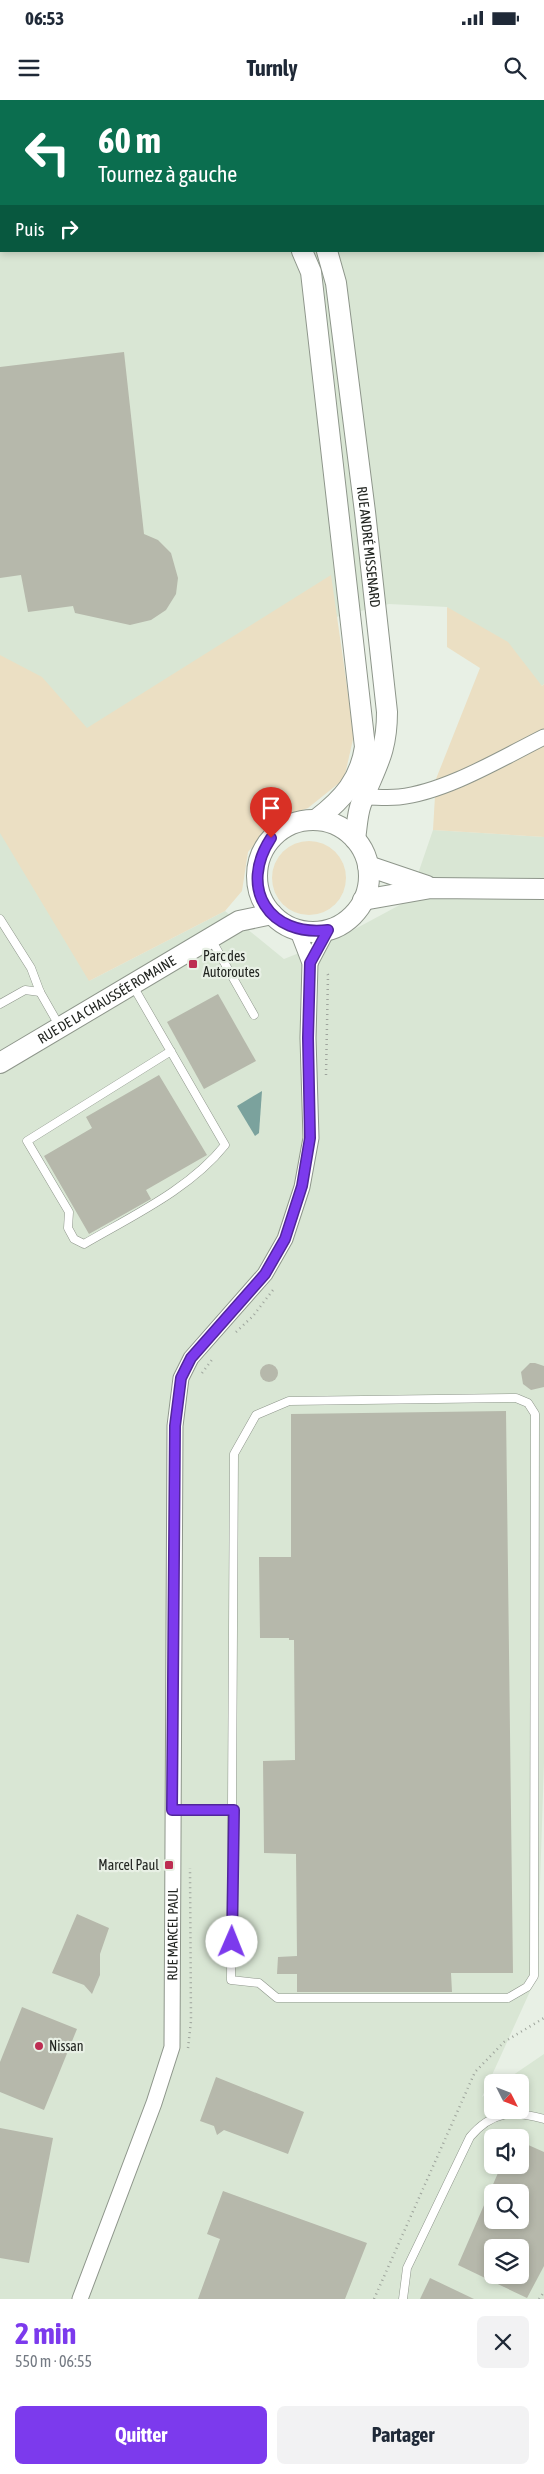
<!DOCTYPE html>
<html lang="fr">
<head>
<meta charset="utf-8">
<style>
  :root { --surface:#fff; --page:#f2f2f3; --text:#1f2937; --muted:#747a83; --accent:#7c3aed }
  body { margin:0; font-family:"Asap Condensed",sans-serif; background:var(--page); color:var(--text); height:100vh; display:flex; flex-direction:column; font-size:19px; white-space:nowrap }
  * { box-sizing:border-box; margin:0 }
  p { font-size:16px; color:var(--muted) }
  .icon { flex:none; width:28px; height:28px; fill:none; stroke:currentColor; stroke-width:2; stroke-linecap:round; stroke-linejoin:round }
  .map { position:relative; height:2199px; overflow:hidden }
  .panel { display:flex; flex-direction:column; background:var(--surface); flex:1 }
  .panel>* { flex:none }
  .top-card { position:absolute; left:0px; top:0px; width:545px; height:152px; box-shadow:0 2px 8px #0003; background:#0b6e4f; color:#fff; overflow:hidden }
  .needle { width:32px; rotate:132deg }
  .buttons { position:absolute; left:484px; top:1974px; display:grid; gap:10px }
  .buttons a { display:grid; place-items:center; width:45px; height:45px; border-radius:8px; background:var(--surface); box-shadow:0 2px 8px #0003; font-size:25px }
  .pin { position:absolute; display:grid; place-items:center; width:42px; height:42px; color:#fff; margin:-51px -21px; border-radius:50% 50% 50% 0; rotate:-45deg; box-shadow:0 0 5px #0007 }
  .pin .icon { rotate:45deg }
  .me { position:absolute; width:55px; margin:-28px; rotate:1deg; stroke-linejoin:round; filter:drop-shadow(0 0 4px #0008) }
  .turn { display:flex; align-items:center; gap:18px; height:105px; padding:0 15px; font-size:22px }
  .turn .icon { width:65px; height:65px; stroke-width:2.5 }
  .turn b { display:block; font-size:35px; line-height:42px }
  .then { display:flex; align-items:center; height:48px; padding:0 15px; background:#0003; gap:10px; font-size:19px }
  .round { display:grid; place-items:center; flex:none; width:52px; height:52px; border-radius:8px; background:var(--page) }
  .headline { display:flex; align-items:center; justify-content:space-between; height:85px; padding:0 15px }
  h1 { font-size:30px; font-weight:700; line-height:38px; color:var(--accent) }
  .cta { display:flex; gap:10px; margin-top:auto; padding:10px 15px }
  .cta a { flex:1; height:58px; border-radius:8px; background:var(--accent); color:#fff; font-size:20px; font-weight:700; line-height:58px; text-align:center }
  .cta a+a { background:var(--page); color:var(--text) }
  .status { display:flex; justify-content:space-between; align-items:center; height:35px; padding:0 25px; background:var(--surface); direction:ltr }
  .status svg { height:14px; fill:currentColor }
  header { display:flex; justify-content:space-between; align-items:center; height:65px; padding:0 15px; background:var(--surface); font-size:22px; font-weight:700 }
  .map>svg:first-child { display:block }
</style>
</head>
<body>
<div class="status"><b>06:53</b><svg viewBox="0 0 49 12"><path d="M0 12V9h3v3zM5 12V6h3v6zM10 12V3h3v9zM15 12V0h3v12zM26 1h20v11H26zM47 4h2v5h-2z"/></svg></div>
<header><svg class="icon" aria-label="menu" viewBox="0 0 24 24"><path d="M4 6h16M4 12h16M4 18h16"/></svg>Turnly<svg class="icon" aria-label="search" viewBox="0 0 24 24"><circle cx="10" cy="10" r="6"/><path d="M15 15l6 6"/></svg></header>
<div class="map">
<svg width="544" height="2199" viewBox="0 0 544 2199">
  <rect width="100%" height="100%" fill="#e8f0e5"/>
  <path fill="#d9e6d4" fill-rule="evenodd" d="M0 0H544V584L542 586 447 507 389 504 328 519 89 881 225 811 284 859 342 836 409 800 433 730 544 737V1663L537 1876 482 1997 492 1990V2010H520V1982H503L544 1954V2199H0ZM1 1H544V151H1ZM492 2038H520V2065H492ZM492 2092H520V2120H492ZM492 2148H520V2175H492Z"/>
  <g fill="#ebdfc3">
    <path d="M331 475 354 635 344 679 308 708 275 720 248 752 242 791 225 811 89 881 0 733V555L42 577 87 628Z"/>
    <path d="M447 507 508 542 542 586 544 584V737L433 730 436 679 480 568 447 547Z"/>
    <circle cx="309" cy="778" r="37"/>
  </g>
  <path fill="#7ba29d" d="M262 991 259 1033 255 1036 237 1006Z"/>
  <g fill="#b6b8ab" fill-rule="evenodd">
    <path d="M124 252 144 434 158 440 171 453 178 478 176 494 166 510 151 520 130 525 75 513 73 506 28 512 21 475 0 478V267Z"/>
    <path d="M218 894 256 961 204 989 167 922Z"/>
    <path d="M159 975 207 1055 146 1090 151 1099 89 1134 44 1056 92 1028 86 1017Z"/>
    <path d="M530 1263H535L544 1266V1287L531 1290 523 1284 521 1272Z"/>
    <circle cx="269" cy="1273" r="9"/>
    <path d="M506 1311 513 1873H451L452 1892H297V1874H277L278 1857 297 1856 296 1754 264 1753 263 1661 295 1660 294 1540H289V1538H260L259 1457H291V1314Z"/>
    <path d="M77 1814 109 1828 100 1854V1875L92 1894 84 1885 52 1873Z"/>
    <path d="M22 1907 77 1929 44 2010 0 1992V1962Z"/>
    <path d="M216 1977 304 2012 288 2054 224 2030 217 2035 214 2026 200 2021Z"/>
    <path d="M0 2028 53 2038 29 2163 0 2158Z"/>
    <path d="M526 2044 544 2052V2166L527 2198 458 2165 501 2066 514 2072 517 2065H520V2059ZM492 2092H520V2120H492ZM492 2148H520V2175H492Z"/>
    <path d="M223 2091 367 2143 345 2199H198L220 2139 207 2134Z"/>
    <path d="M430 2178 474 2199H420Z"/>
  </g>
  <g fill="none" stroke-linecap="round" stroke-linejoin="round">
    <defs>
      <g id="lane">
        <path d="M313 1 315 0"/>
        <path d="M0 819 31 868 40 892 60 927"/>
        <path d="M211 839 254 915"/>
        <path d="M133 886 225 1045C190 1089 132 1116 84 1144L74 1139 68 1128 69 1112 27 1041 171 951"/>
        <path d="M0 904 25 890 40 892"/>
        <path d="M516 1298 528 1303 535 1314 534 1876 527 1887 508 1898H277L259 1883 231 1880 234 1354 256 1315 289 1301Z"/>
        <path d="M172 1711 234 1710"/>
        <path d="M403 2199 407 2168 470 2037C492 2011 513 2010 544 2019"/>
      </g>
      <g id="street">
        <path d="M464 1 466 0"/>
        <path d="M365 697C376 697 388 698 399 697 446 692 502 658 544 637"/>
        <path d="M310 863 328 829"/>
        <path id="s1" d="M80 2199 154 2003 172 1947 175 1326 181 1278 191 1258 265 1174 285 1139 302 1087 311 1038 308 938 310 863 297 829"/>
      </g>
      <g id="secondary">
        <path d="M198 0 199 1"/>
        <path d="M229 0 230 1"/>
        <path d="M302 151 311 172 365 647C360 680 343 699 317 719"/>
        <path id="s2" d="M327 151 336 183 365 412 387 612C387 654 375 667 361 704 357 715 357 727 355 739"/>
        <circle cx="313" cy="776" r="56"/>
        <path d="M368 766 427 786"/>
        <path d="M363 800 431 788 544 789"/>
        <path id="s3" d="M0 963 239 821 272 814"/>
      </g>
    </defs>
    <use href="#lane" stroke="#8e968b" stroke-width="9"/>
    <use href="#street" stroke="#8e968b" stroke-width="17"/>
    <use href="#secondary" stroke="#8e968b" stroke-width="22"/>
    <g stroke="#9ea49c" stroke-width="2.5" stroke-dasharray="1 4" stroke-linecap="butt">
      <path d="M11 1 12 0"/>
      <path d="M0 14 1 13"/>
      <path d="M326 975 328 875 326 871"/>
      <path d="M236 1232 253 1216 273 1190"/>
      <path d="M202 1273 214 1257"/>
      <path d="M188 1948 191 1921 190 1768"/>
      <path d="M374 2199 475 1972 504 1942 544 1918"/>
      <path d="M539 2199 544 2192"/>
    </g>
    <use href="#lane" stroke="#fff" stroke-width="8"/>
    <use href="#street" stroke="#fff" stroke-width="15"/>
    <use href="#secondary" stroke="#fff" stroke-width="20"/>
  </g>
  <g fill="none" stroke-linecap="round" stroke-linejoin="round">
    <defs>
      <path id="route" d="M232 1842 234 1710H172L175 1326 181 1278 191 1258 265 1174 285 1139 302 1086 310 1038 308 938 310 863 328 830C269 837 238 788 271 738"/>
    </defs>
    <use href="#route" stroke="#51269a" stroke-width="12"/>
    <use href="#route" stroke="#7c3aed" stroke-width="9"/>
  </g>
  <g fill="#bd2d52" stroke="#e8f0e5" stroke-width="2">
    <rect x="188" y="859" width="10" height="10" rx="2.5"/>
    <rect x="164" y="1760" width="10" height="10" rx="2.5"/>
    <circle cx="39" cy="1946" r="5"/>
  </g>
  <g text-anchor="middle" stroke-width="4.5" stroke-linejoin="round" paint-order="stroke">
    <g font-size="14" fill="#222521" stroke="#e8f0e5">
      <text dy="5" stroke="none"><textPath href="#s2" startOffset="299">RUE ANDRÉ MISSENARD</textPath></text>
      <text dy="5" stroke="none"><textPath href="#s3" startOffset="124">RUE DE LA CHAUSSÉE ROMAINE</textPath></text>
      <text dy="5" stroke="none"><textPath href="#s1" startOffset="381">RUE MARCEL PAUL</textPath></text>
    </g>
    <g font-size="14" fill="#222521" stroke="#e8f0e5" text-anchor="start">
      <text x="203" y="861">Parc des<tspan x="203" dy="16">Autoroutes</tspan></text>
      <text x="159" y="1770" text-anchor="end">Marcel Paul</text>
      <text x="49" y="1951">Nissan</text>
    </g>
  </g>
</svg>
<div class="buttons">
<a><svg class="needle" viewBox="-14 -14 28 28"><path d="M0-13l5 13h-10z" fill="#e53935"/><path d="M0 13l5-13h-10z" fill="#747a83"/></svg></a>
<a><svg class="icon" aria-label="sound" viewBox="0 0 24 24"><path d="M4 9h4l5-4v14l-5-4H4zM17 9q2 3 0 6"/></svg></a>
<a><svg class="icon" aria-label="search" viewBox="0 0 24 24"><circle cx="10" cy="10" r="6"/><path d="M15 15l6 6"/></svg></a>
<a><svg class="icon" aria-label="layers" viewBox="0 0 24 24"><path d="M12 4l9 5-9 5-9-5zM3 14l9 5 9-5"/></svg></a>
</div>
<div class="pin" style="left:271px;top:738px;background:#d93025"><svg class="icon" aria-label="arrive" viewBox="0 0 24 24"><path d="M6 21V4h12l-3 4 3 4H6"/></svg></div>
<svg class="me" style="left:232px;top:1842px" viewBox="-20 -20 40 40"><circle r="19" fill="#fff"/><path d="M0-13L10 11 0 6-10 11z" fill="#7c3aed"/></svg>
<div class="top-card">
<div class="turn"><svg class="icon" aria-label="left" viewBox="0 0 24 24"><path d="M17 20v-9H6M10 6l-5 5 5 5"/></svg><div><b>60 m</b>Tournez à gauche</div></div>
<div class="then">Puis<svg class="icon" aria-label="right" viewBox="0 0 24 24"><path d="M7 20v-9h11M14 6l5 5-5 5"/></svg></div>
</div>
</div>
<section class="panel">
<div class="headline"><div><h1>2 min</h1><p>550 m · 06:55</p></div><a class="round"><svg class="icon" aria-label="close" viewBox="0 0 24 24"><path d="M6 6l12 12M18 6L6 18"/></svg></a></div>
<div class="cta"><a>Quitter</a><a>Partager</a></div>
</section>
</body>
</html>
